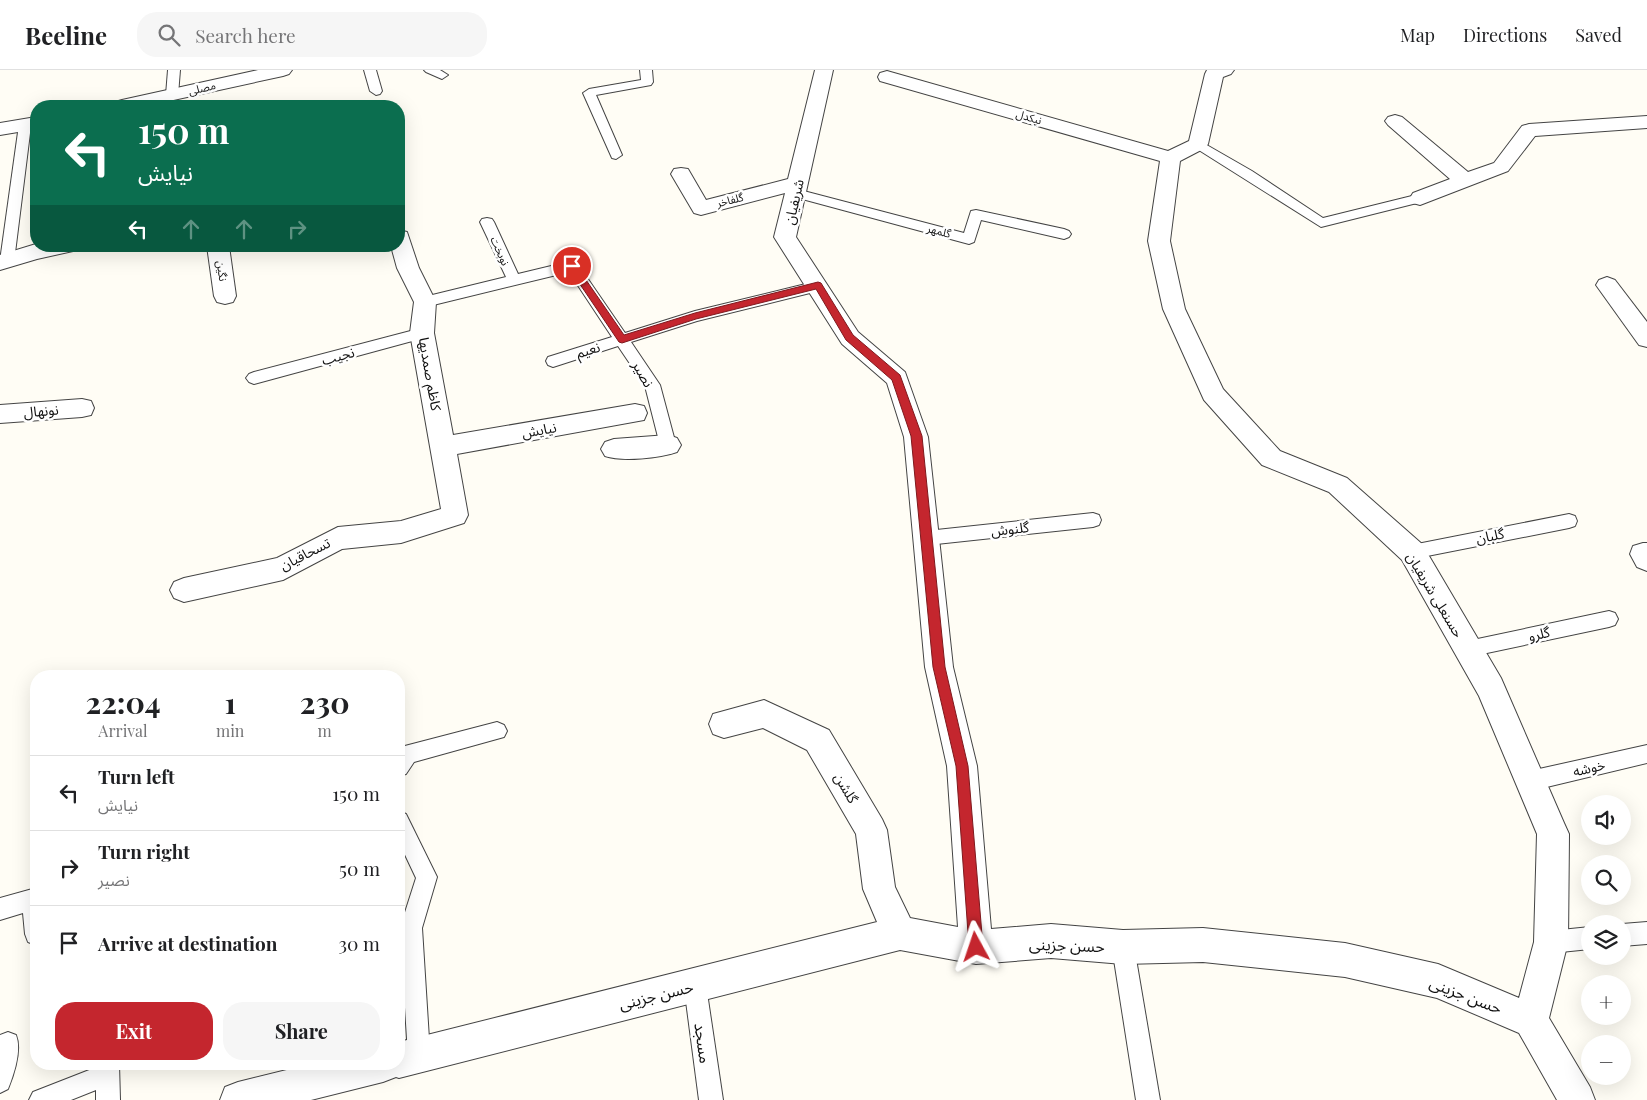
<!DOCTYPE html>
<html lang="en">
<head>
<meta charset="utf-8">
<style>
  :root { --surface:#fff; --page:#f6f6f6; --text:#202124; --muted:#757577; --line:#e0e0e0; --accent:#c4262e }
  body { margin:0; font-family:"Playfair Display","Noto Sans Arabic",serif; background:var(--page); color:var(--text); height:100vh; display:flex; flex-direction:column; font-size:19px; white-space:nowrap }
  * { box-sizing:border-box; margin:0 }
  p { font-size:16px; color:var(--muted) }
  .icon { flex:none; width:28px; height:28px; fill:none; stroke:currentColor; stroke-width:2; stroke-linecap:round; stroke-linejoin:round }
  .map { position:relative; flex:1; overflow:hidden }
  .side { position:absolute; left:30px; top:600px; width:375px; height:400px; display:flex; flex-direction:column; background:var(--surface); border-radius:20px; box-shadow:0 5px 20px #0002 }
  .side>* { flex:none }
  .top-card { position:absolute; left:30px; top:30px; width:375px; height:152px; border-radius:20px; box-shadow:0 5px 20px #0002; background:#0b6e4f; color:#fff; overflow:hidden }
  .buttons { position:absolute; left:1581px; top:725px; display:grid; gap:10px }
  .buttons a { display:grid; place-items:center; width:50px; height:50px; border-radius:50%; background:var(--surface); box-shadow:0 5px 20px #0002; font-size:25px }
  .pin { position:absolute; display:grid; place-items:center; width:42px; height:42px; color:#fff; margin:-21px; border:2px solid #fff; border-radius:50%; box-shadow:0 1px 5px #0007 }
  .me { position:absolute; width:55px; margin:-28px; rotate:355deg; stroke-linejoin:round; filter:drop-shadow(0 0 4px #0008) }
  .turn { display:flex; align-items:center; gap:18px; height:105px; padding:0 25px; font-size:22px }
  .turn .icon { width:65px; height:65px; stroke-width:2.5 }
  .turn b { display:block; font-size:35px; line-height:42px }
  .lanes { display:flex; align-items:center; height:48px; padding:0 25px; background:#0003; justify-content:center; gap:25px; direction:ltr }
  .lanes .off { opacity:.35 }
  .eta { display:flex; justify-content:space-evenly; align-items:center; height:85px; text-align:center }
  .eta b { font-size:30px; font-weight:700; line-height:35px }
  .primary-button { display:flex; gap:10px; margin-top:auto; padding:10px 25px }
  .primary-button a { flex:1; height:58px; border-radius:20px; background:var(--accent); color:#fff; font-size:20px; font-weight:700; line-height:58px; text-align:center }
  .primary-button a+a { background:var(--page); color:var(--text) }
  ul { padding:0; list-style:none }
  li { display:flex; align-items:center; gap:15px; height:75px; padding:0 25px; border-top:1px solid var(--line) }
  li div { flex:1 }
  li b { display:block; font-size:19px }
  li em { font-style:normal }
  header { display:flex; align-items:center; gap:30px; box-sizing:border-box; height:70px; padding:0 25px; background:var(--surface); border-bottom:1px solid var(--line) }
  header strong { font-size:24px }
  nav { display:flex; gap:28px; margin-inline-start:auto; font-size:18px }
  .search { width:350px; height:45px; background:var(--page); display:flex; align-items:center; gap:12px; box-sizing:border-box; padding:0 18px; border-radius:20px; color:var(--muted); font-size:19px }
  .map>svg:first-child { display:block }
</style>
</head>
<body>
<header>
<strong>Beeline</strong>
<div class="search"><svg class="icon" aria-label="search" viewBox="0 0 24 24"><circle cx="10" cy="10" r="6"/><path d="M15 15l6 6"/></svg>Search here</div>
<nav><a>Map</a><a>Directions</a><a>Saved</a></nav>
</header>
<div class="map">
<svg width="1647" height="1030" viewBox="0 0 1647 1030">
  <rect width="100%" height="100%" fill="#fffdf5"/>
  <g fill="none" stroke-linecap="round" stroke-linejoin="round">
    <defs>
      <g id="service">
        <path d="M168 0H180L178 25 172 29 166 25Z"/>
        <path d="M364 0H376L382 21 380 24 376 25 370 21Z"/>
        <path d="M424 0H440L448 5 442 9 426 2Z"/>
        <path d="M640 0H652L653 12 651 15 596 25 622 85 616 89 612 88 583 23 589 19 641 10Z"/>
        <path d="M25 51 31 55 14 191 12 194H2L0 191 19 55Z"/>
        <path d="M1198 70 1252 101 1323 148 1420 124 1427 128 1425 131 1321 157 1194 77 1192 74 1194 71Z"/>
        <path d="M796 119 964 163 971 141 976 140 1064 159 1069 161 1071 164 1069 167 1064 169 981 150 974 172 969 174 791 126 789 123Z"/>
        <path d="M487 148 492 149 494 152 518 204 572 191 577 193 625 263 695 241 818 211 823 213 825 216 823 219 818 221 697 251 631 272 660 315 676 375 674 379 668 381 662 379 660 375 645 316 618 276 553 297 548 295 546 291 548 287 612 267 569 202 425 237 420 236 418 232 420 228 506 207 480 152 482 149Z"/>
        <path d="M422 258 427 259 429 263 427 267 254 314 249 312 246 308 249 304 254 302Z"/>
        <path d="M1093 443 1099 445 1101 450 1099 455 1093 457 927 475 921 473 919 468 921 463 927 461Z"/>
        <path d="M1569 444 1575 446 1577 451 1575 456 1569 458 1412 489 1406 487 1403 482 1406 477 1412 475Z"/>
        <path d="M1609 541 1615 543 1618 549 1615 555 1609 557 1468 587 1462 585 1459 579 1462 573 1468 571Z"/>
        <path d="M497 652 504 655 507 661 504 667 414 692 406 704 399 706V681L401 677Z"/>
        <path d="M1647 675V693L1530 721 1523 718 1520 711 1523 704 1530 701Z"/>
        <path d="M399 741 406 744 437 807 422 858 430 985 427 993 419 996 411 993 408 985 400 858 416 808 399 772Z"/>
        <path d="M36 818V875L28 872 25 864 23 843 0 850V828Z"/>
        <path d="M1647 852V874L1622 876V854Z"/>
        <path d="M1590 857V879L1551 883 1543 880 1540 872 1543 864 1551 861Z"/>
        <path d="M1123 866 1131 869 1134 877 1160 1030H1136L1112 877 1115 869Z"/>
        <path d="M695 905 703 908 706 916 723 1030H699L684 916 687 908Z"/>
        <path d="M8 962 16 965C22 980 14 1004 8 1019L0 1023V965Z"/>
        <path d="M97 994H119L120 1030H96V1020L71 1030H29L33 1022 97 997Z"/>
      </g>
      <g id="minor">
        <path d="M258 0H292L289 4 283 6 146 36H112L115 32 122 30Z"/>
        <path d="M815 0H833L796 167 858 262 905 302 928 367 953 597 977 696 991 859 1051 854 1123 860 1203 858 1345 873 1438 894 1519 928 1534 872 1537 764 1479 626 1402 490 1329 422 1262 395 1204 330 1163 239 1148 171 1160 91 880 11 878 7 880 3 887 1 894 3 1168 81 1189 71 1205 4 1207 0H1234L1231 4 1223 7 1208 74 1205 78 1180 91 1170 171 1185 239 1223 319 1280 381 1347 408 1422 474 1501 608 1564 753 1569 764 1568 872 1549 948 1590 1017 1595 1030H1557L1519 963 1437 928 1345 907 1203 892 1123 894 1051 888 976 894 900 880 399 1008 396 1007 383 1012 311 1030H220L225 1017 238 1012 311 994H399V972L877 852 863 819 856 764 807 680 763 658 724 668 713 664 709 654 713 644 764 630 829 660 882 749 887 760 895 817 910 848 958 857 947 696 925 597 904 367 887 313 842 274 774 167 785 123 701 145 694 143 671 104 674 99 681 98 688 99 706 130 788 109Z"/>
        <path d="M1395 45 1402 47 1468 102 1494 93 1522 56 1529 54 1647 46V58L1535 66 1508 101 1420 135 1413 133 1410 128 1413 123 1450 109 1388 55 1385 51 1388 47Z"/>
        <path d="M36 47V59L0 65V53Z"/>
        <path d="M399 160 407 162 419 198 436 232 434 263 453 365 635 334 644 336 647 343 644 350 457 384 468 445 464 453 401 473 342 479 283 510 184 532 174 528 170 520 174 512 184 508 277 488 338 457 401 451 441 439 410 263 414 232 397 198 391 176H399Z"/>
        <path d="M36 174V176H76L73 181 37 189 0 200V185Z"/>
        <path d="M207 176H229L236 226 233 232 225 234 217 232 214 226Z"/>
        <path d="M1607 207 1615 210 1647 252V277L1639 275 1596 215 1599 210Z"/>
        <path d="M82 329 91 331 94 338 91 345 82 347 0 353V335Z"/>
        <path d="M668 365 677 368 681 375 677 382C660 388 622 392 605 386L601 379 605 372 614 369Z"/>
        <path d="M1643 473H1647V501L1637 497 1630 484 1633 476Z"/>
      </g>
    </defs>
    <use href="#service" stroke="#444" stroke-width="2"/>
    <use href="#minor" stroke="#444" stroke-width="2"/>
    <use href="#service" fill="#fff" fill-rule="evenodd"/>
    <use href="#minor" fill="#fff" fill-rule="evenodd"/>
  </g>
  <path fill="#c4262e" stroke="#7f191e" d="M572 193 575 194 624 265 695 243 818 212 821 213 853 265 900 305 922 366 945 597 968 696 983 877 981 882 976 884 971 882 969 877 956 696 933 597 911 366 892 310 846 270 816 219 696 249 622 273 619 272 569 198V194Z"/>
  <g text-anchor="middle" stroke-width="5" stroke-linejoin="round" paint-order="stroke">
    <g font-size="11" fill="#111" stroke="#fff">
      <text transform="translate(202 18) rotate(-13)" y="4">مصلی</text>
      <text transform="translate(1029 47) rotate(16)" y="4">نیکدل</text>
      <text transform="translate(730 130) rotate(-14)" y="4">گلفاخر</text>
      <text transform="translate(939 161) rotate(15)" y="4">گلمهر</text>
      <text transform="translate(500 181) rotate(66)" y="4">نوبخت</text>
      <text transform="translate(222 201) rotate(82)" y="4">نگین</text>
    </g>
    <g font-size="14" fill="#111" stroke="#fff">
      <text transform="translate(794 132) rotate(-77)" y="5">شریفیان</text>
      <text transform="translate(588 280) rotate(-18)" y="5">نعیم</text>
      <text transform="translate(338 286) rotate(-15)" y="5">نجیب</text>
      <text transform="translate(430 304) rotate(80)" y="5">کاظم صمدیها</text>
      <text transform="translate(643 304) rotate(60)" y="5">نصیر</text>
      <text transform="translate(41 341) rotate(-5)" y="5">نونهال</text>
      <text transform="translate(539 360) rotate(-10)" y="5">نیایش</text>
      <text transform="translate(1010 459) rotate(-6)" y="5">گلنوش</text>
      <text transform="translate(1490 466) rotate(-11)" y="5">گلبان</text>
      <text transform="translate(305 484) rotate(-27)" y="5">تسحاقیان</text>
      <text transform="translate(1435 525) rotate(59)" y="5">حسنعلی شریفیان</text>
      <text transform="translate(1539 564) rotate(-12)" y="5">گلرو</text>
      <text transform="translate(1589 698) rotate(-13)" y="5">خوشه</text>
      <text transform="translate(846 718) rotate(59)" y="5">گلشن</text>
    </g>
    <g font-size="16" fill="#111" stroke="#fff">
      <text transform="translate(1067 875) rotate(2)" y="6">حسن جزینی</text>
      <text transform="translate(656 925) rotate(-14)" y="6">حسن جزینی</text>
      <text transform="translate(1466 925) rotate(21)" y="6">حسن جزینی</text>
      <text transform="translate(703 973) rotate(82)" y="6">مسجد</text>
    </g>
  </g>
</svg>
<div class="buttons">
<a><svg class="icon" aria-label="sound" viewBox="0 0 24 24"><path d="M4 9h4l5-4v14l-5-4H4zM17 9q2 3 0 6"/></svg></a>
<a><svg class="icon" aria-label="search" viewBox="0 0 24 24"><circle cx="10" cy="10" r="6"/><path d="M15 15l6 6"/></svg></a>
<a><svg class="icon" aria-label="layers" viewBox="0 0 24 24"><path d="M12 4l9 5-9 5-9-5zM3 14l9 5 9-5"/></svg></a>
<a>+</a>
<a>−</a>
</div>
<div class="pin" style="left:572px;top:196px;background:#d93025"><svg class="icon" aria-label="arrive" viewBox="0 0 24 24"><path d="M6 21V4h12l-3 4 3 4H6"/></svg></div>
<svg class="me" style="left:976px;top:877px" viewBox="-20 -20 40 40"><path d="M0-17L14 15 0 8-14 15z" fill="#c4262e" stroke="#fff" stroke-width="4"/></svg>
<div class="top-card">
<div class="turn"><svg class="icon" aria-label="left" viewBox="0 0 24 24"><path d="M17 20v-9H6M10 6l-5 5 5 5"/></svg><div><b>150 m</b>نیایش</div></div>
<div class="lanes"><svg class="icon" aria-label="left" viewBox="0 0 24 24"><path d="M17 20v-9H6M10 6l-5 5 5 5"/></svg><svg class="icon off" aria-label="ahead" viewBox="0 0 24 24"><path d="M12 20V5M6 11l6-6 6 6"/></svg><svg class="icon off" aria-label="ahead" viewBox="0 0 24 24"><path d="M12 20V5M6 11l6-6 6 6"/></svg><svg class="icon off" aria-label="right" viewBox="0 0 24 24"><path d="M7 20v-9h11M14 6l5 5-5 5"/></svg></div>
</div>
<section class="side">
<div class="eta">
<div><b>22:04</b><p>Arrival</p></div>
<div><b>1</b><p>min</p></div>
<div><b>230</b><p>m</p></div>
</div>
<ul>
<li><svg class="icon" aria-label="left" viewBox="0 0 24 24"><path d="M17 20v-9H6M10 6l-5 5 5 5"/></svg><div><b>Turn left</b><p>نیایش</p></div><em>150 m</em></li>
<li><svg class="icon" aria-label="right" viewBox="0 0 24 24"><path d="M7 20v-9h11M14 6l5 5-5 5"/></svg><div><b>Turn right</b><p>نصیر</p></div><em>50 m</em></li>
<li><svg class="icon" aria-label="arrive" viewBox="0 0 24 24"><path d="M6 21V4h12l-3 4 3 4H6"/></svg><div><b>Arrive at destination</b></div><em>30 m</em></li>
</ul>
<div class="primary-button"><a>Exit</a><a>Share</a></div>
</section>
</div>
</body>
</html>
